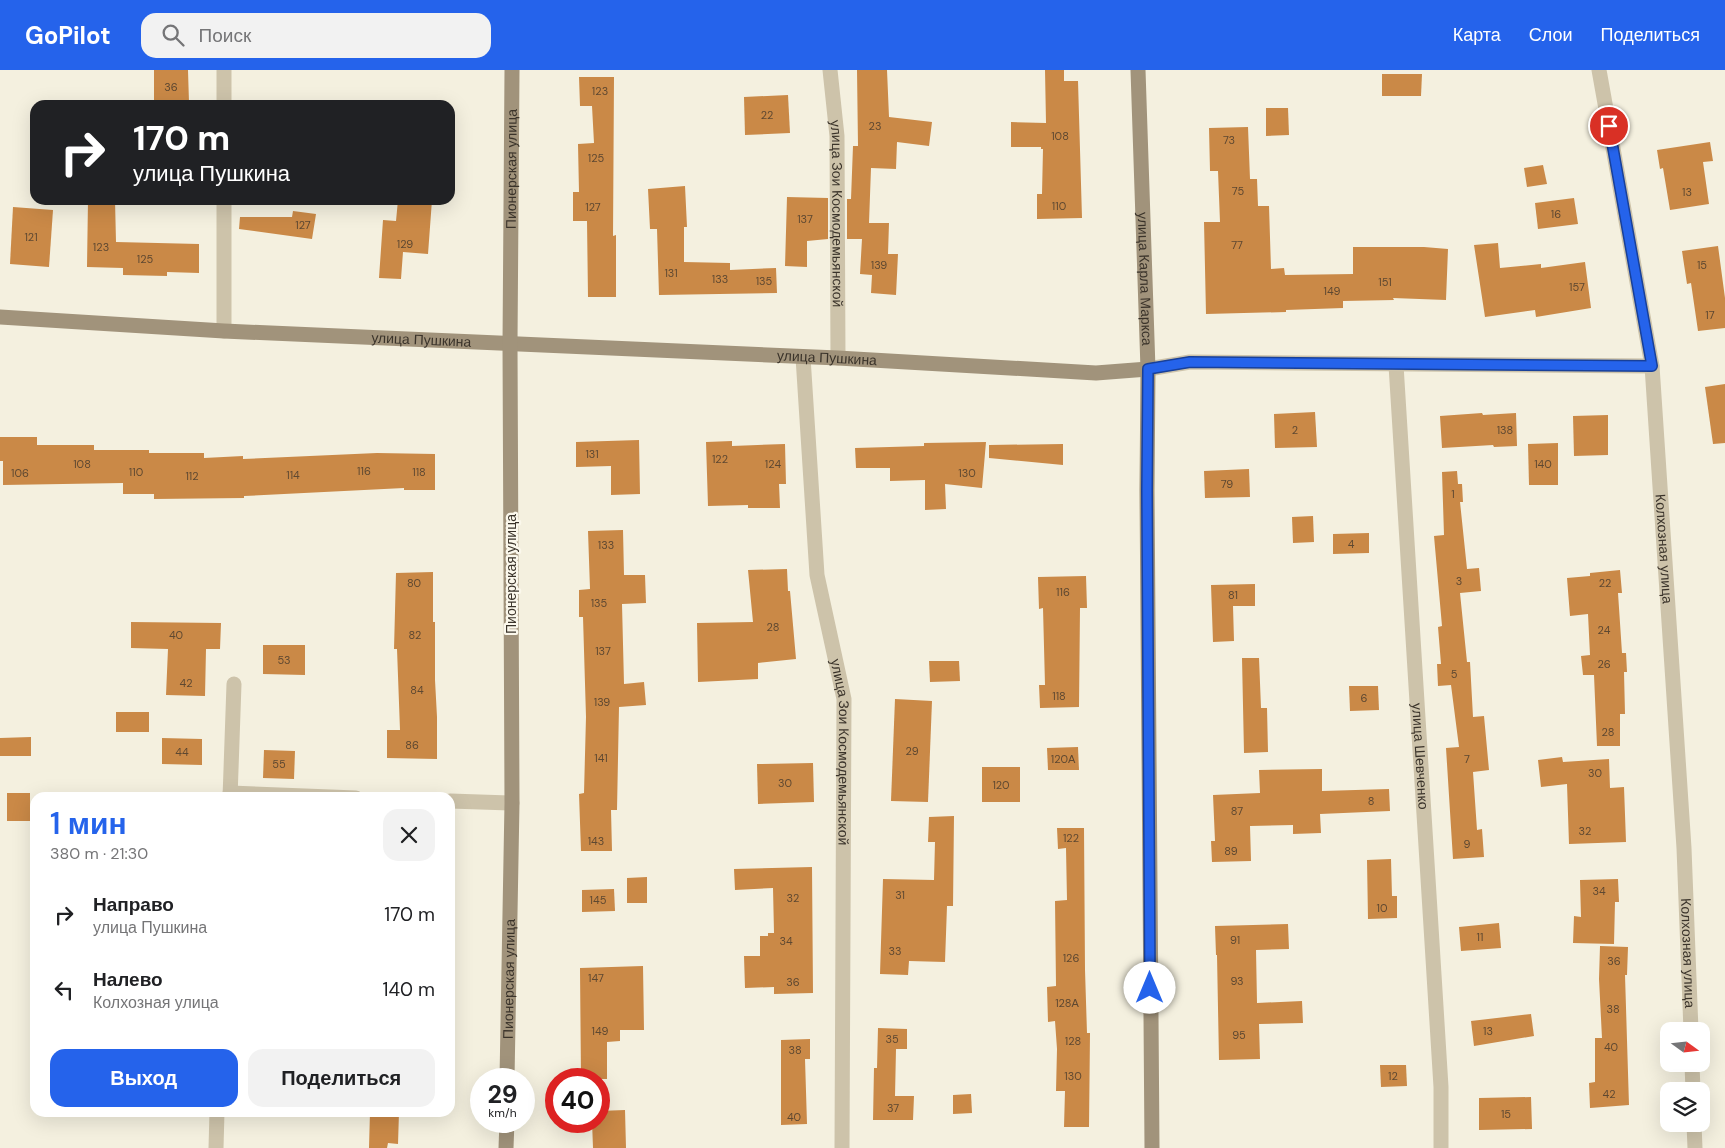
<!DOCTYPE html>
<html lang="ru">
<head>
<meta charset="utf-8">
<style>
  :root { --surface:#fff; --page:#f2f2f2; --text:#202124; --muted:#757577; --accent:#2563eb }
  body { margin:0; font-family:"DM Sans",sans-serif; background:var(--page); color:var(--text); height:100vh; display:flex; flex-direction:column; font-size:19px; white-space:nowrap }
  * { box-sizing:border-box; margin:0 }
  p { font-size:16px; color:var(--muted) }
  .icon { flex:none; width:28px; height:28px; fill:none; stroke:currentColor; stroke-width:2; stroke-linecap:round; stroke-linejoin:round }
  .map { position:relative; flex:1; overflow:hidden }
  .sheet { position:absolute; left:30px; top:722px; width:425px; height:325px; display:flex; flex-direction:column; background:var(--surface); border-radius:15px; box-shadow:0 5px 20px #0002 }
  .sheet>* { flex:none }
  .guide { position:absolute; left:30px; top:30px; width:425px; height:105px; border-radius:15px; box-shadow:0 5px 20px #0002; background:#202124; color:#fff; overflow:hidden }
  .needle { width:32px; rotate:105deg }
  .tools { position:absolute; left:1660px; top:952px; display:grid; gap:10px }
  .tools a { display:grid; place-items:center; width:50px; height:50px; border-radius:10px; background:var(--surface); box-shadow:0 5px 20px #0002; font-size:25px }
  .speed { position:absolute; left:470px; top:998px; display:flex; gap:10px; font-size:25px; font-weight:700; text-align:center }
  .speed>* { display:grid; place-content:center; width:65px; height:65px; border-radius:50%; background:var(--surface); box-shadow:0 5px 20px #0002; line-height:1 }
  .speed small { font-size:12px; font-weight:400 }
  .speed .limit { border:8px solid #d22; background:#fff; color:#111 }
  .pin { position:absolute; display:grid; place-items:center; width:42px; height:42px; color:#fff; margin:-21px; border:2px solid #fff; border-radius:50%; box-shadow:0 1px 5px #0007 }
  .me { position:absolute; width:55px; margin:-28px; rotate:0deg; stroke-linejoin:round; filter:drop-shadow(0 0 4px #0008) }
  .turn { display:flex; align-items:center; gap:18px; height:105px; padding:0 20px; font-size:22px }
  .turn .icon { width:65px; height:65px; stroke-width:2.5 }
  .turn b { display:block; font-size:35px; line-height:42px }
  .round { display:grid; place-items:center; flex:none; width:52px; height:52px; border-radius:15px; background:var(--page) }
  .overview { display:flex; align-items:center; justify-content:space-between; height:85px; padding:0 20px }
  h1 { font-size:30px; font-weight:600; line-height:38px; color:var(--accent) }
  .cta { display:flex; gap:10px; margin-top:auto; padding:10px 20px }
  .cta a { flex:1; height:58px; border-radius:15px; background:var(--accent); color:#fff; font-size:20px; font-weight:600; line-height:58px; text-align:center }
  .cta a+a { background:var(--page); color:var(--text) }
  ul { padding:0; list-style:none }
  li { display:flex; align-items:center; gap:15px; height:75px; padding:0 20px }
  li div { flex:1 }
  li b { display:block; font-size:19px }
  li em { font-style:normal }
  header { display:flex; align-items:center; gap:30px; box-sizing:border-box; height:70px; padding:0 25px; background:var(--accent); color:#fff }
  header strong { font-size:24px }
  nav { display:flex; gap:28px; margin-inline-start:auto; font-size:18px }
  .search { width:350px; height:45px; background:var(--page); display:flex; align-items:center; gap:12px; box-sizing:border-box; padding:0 18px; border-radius:15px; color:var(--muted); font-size:19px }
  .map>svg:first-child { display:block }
</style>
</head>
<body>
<header>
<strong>GoPilot</strong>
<div class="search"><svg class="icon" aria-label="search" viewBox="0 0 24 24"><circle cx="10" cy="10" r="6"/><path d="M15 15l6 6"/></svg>Поиск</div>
<nav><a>Карта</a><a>Слои</a><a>Поделиться</a></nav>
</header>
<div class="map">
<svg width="1725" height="1078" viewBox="0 0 1725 1078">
  <rect width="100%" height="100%" fill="#f4f0df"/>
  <g fill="#ca8947">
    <path d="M154 0H188L189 33 154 34Z"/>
    <path d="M857 0H887L889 47 932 52 929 76 897 72 896 99 871 98 869 153H889L888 184H898L896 225 871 223 872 205 860 204 862 169H847V129H851L853 76H858Z"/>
    <path d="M1045 0H1064V11H1078L1082 148 1037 149V124H1042L1043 79H1041V77H1011V52L1046 53Z"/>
    <path d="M1382 4H1422L1421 26H1382Z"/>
    <path d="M579 7H614L613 166 616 165V227H588L587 151H573V122H579L578 74 594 73 592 36H580Z"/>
    <path d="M788 25 790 63 745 65 744 27Z"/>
    <path d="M1266 38H1288L1289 65 1266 66Z"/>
    <path d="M1248 57 1250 109H1257L1258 136H1269L1271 199 1284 198 1285 205 1353 204V177H1424L1448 179 1446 230 1393 228 1394 230 1343 231V238L1286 240V242L1206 244 1204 152H1220L1218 101H1210L1209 58Z"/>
    <path d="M1710 72 1713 91 1703 92 1709 134 1670 140 1663 98 1660 99 1657 80Z"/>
    <path d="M1543 95 1547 114 1527 117 1524 98Z"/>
    <path d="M685 116 687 157H684V192L730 193V200L776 198 777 223 659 225 657 159H650L648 119Z"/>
    <path d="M787 127 828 128V169L807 171V197L785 196Z"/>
    <path d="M1574 128 1578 154 1538 159 1535 133Z"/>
    <path d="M88 130H115L116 172 199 174V203L167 202V206L123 205V198L87 197Z"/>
    <path d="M398 130H432L428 184 403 182 401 209 379 208 383 150 396 151Z"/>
    <path d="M13 137 53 140 49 197 10 194Z"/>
    <path d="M293 141 316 144 312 169 239 159 240 147H292Z"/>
    <path d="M1498 173 1500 198 1541 194V198L1585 192 1591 238 1536 247 1535 240 1485 247 1474 175Z"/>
    <path d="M1718 176 1725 228V258L1698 261 1691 213 1687 214 1682 181Z"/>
    <path d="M1725 314V373L1713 374 1705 317Z"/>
    <path d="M1315 342 1317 377 1275 378 1274 344Z"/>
    <path d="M1482 343 1483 345 1516 343 1517 376 1494 377 1493 375 1442 378 1440 346Z"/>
    <path d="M1608 345V385L1574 386 1573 346Z"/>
    <path d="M0 367H37V375H94V380H149V383H204V388L243 386V389L377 383 435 384V420H404V418L244 426V428L154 429V424H123V413L3 415V391H0Z"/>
    <path d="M639 370 640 424 611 425V396L576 397V372Z"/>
    <path d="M732 371V376L785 374 786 414H779L780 438H748V435L708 436 706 372Z"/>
    <path d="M986 372 982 418 945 414 946 439 925 440V410L890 411V398H856L855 378 924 376V373Z"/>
    <path d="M1558 373V415H1529L1528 374Z"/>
    <path d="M1063 374V395L989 388V375Z"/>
    <path d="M1249 399 1250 427 1205 428 1204 401Z"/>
    <path d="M1457 401 1458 414H1462L1463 432H1460L1467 499 1479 498 1481 521 1460 523 1467 592H1470L1473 647 1484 646 1489 700 1473 702 1477 760 1482 759 1484 787 1453 789 1446 678 1459 677 1451 615 1438 616 1437 594H1441L1438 557 1442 556 1434 466 1444 465 1442 402Z"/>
    <path d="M1313 446 1314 472 1293 473 1292 447Z"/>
    <path d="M623 460 624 505H645L646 533 622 534 624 614 644 612 646 635 619 637 617 740H611L612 781H581L579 724 584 723 586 647 583 547H579V520L590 519 588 461Z"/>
    <path d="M1369 463V483L1333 484V464Z"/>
    <path d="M787 499 788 521H790L796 589 758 593V609L698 612 697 553 753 552 748 500Z"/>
    <path d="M1620 500 1622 523H1618L1622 583H1626L1627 602H1624L1625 644H1620V676H1597L1594 605H1583L1581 586 1590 585 1588 544 1570 546 1567 508 1590 506V503Z"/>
    <path d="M433 502V552H435V610L437 647V689L387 688V660H400L397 579H394L396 503Z"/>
    <path d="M1086 506 1087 538H1080L1079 637 1040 638 1039 615H1045L1043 538 1039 539 1038 507Z"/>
    <path d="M1255 514V536H1233L1234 571 1213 572 1211 515Z"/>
    <path d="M131 552 221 553 220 579H206L205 626 166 625 168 579 131 578Z"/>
    <path d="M263 575H305V605L263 604Z"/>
    <path d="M1242 588H1259L1261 638H1267L1268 682 1244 683Z"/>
    <path d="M929 591H959L960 611 930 612Z"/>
    <path d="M1349 616H1378L1379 640 1350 641Z"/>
    <path d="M895 629 932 631 928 732 891 731Z"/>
    <rect x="116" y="642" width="33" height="20"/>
    <path d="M31 667V686H0V668Z"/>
    <path d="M162 668 202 669V695L162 694Z"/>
    <path d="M1078 677 1079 700H1048L1047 678Z"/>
    <path d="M264 680 295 681 294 709 263 708Z"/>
    <path d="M1562 687 1563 692 1609 689 1610 718 1624 717 1626 772 1569 774 1567 714 1541 717 1538 690Z"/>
    <path d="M813 693 814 732 758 734 757 694Z"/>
    <rect x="982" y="697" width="38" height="35"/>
    <path d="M1322 699V721L1389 719 1390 741 1320 744 1321 763 1293 764V755L1250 756 1251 791 1212 792 1211 771H1215L1213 725 1260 723 1259 700Z"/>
    <rect x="7" y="723" width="23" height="28"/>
    <path d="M954 746 953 836H947L945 892 909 891 908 905 880 904 883 809 934 810 935 772H928L929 747Z"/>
    <path d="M1057 758H1084L1085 900 1087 963H1090L1089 1057H1064L1065 1021H1056L1057 979 1055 951 1048 952 1047 917 1056 916 1055 831 1067 830 1066 778 1058 779Z"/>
    <path d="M1391 789 1392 826H1397V848L1368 849 1367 790Z"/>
    <path d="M812 797 813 923 774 924V917L745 918 744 886H760V866H768V863H774L773 818 735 820 734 799Z"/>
    <path d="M647 807V833H627V808Z"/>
    <path d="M1618 809 1619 832H1615L1614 874 1573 873 1574 846 1581 847 1580 810Z"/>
    <path d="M614 819 615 841 582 842V820Z"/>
    <path d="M1499 853 1501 878 1461 881 1459 857Z"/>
    <path d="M1288 854 1289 879 1256 880 1257 933 1302 931 1303 953 1259 954 1260 989 1219 990 1217 885H1216L1215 856Z"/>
    <path d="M1600 876 1628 877 1627 905H1625L1629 1035 1590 1038 1589 1013 1595 1012V968H1602L1599 909Z"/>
    <path d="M643 896 644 960H620V971L607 972V1009H581L580 898Z"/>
    <path d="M1531 944 1534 966 1474 976 1471 951Z"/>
    <path d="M878 958 907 959V979H896L895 1026H914L913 1050H873L874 998H877Z"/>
    <path d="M810 969V989H805L807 1054 781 1055V970Z"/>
    <path d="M1380 995H1406L1407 1016 1381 1017Z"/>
    <path d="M971 1024 972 1043 953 1044V1025Z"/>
    <path d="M1531 1027 1532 1059 1479 1060V1028Z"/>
    <path d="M625 1040 626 1078H593L592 1051H599V1041Z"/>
    <path d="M370 1042H399L398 1074 388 1073 387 1078H369Z"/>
  </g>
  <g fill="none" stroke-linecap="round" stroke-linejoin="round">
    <g stroke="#cdc3aa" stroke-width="15">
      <path id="s1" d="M830 0 837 66 838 288"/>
      <path id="s2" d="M1599 0 1652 296 1684 778 1691 961"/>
      <path d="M224 35V0"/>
      <path d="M224 261V130"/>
      <path id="s3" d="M803 287 817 505 844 629 842 1078"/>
      <path id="s4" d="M1396 295 1441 1017V1078"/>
      <path d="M1148 299 1190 292 1652 296"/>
      <path d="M230 723 356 728"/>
      <path d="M230 728 234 614"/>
      <path d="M450 731 512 733"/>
      <path d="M1692 994 1693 1021"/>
      <path d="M1694 1054 1695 1078"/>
      <path d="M216 1078 217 1042"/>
    </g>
    <g stroke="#a1937b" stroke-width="15">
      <path id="s5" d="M1138 0 1148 299 1147 420 1152 1078"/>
      <path id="s6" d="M0 247 224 261 838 288 1096 303 1148 299"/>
      <path id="s7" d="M507 1009 512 733 510 274 512 0"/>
      <path d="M506 1078 507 1051"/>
    </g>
  </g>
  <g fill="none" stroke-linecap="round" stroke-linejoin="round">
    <defs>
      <path id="route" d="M1150 918 1147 420 1148 299 1190 292 1652 296 1609 56"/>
    </defs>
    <use href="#route" stroke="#184099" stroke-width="12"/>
    <use href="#route" stroke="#2563eb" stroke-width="9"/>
  </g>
  <g text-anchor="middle" stroke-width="4.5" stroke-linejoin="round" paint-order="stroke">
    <g font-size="11" fill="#5e4831">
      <text x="171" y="21">36</text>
      <text x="600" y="25">123</text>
      <text x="767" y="49">22</text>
      <text x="875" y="60">23</text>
      <text x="1060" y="70">108</text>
      <text x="1229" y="74">73</text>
      <text x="596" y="92">125</text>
      <text x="1238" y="125">75</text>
      <text x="1687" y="126">13</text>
      <text x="1059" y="140">110</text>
      <text x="593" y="141">127</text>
      <text x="1556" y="148">16</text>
      <text x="805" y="153">137</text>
      <text x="303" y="159">127</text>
      <text x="31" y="171">121</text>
      <text x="405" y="178">129</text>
      <text x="1237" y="179">77</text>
      <text x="101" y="181">123</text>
      <text x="145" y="193">125</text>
      <text x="879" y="199">139</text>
      <text x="1702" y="199">15</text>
      <text x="671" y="207">131</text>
      <text x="720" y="213">133</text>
      <text x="764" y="215">135</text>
      <text x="1385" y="216">151</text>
      <text x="1577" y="221">157</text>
      <text x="1332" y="225">149</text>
      <text x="1710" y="249">17</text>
      <text x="1295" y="364">2</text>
      <text x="1505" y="364">138</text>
      <text x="592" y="388">131</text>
      <text x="720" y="393">122</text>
      <text x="82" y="398">108</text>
      <text x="773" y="398">124</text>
      <text x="1543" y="398">140</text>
      <text x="364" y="405">116</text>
      <text x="136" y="406">110</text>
      <text x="419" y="406">118</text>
      <text x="20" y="407">106</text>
      <text x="967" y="407">130</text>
      <text x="293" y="409">114</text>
      <text x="192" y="410">112</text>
      <text x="1227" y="418">79</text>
      <text x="1453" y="428">1</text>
      <text x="1351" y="478">4</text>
      <text x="606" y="479">133</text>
      <text x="1459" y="515">3</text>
      <text x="414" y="517">80</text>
      <text x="1605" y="517">22</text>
      <text x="1063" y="526">116</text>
      <text x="1233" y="529">81</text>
      <text x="599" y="537">135</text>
      <text x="773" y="561">28</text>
      <text x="1604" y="564">24</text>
      <text x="176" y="569">40</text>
      <text x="415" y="569">82</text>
      <text x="603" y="585">137</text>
      <text x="284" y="594">53</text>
      <text x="1604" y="598">26</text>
      <text x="1454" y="608">5</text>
      <text x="186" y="617">42</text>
      <text x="417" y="624">84</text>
      <text x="1059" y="630">118</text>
      <text x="1364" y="632">6</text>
      <text x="602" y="636">139</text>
      <text x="1608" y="666">28</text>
      <text x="412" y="679">86</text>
      <text x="912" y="685">29</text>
      <text x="182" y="686">44</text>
      <text x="601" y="692">141</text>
      <text x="1063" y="693">120А</text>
      <text x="1467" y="693">7</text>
      <text x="279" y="698">55</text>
      <text x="1595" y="707">30</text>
      <text x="785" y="717">30</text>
      <text x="1001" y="719">120</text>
      <text x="1371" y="735">8</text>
      <text x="1237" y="745">87</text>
      <text x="1585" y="765">32</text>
      <text x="1071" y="772">122</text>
      <text x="596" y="775">143</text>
      <text x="1467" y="778">9</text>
      <text x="1231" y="785">89</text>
      <text x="1599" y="825">34</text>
      <text x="900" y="829">31</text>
      <text x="793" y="832">32</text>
      <text x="598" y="834">145</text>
      <text x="1382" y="842">10</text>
      <text x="1480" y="871">11</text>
      <text x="1235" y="874">91</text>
      <text x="786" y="875">34</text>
      <text x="895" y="885">33</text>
      <text x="1071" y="892">126</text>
      <text x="1614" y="895">36</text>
      <text x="596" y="912">147</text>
      <text x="1237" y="915">93</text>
      <text x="793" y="916">36</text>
      <text x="1067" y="937">128А</text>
      <text x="1613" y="943">38</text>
      <text x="600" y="965">149</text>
      <text x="1488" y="965">13</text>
      <text x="1239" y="969">95</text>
      <text x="892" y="973">35</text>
      <text x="1073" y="975">128</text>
      <text x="1611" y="981">40</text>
      <text x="795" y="984">38</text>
      <text x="1073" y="1010">130</text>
      <text x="1393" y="1010">12</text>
      <text x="1609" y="1028">42</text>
      <text x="893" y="1042">37</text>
      <text x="1506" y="1048">15</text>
      <text x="794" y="1051">40</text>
    </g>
    <g font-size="14" fill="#3a332a" stroke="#fbf8ec">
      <text dy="5" stroke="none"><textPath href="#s7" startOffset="910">Пионерская улица</textPath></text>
      <text dy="5" stroke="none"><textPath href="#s1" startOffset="144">улица Зои Космодемьянской</textPath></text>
      <text dy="5" stroke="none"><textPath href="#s5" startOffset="209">улица Карла Маркса</textPath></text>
      <text dy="5" stroke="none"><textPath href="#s6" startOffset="422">улица Пушкина</textPath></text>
      <text dy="5" stroke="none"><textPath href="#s6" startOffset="828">улица Пушкина</textPath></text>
      <text dy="5" stroke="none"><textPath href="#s2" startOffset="484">Колхозная улица</textPath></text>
      <text transform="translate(511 504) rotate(-90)" y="5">Пионерская улица</text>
      <text dy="5" stroke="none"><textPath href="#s3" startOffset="398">улица Зои Космодемьянской</textPath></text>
      <text dy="5" stroke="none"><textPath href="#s4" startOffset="392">улица Шевченко</textPath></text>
      <text dy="5" stroke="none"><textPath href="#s2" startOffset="889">Колхозная улица</textPath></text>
      <text dy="5" stroke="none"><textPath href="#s7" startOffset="100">Пионерская улица</textPath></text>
    </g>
  </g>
</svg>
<div class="tools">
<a><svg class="needle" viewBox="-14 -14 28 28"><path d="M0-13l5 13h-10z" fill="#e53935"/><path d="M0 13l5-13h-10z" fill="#757577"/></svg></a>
<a><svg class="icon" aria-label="layers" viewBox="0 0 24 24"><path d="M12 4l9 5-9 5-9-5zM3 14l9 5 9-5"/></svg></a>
</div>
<div class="speed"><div>29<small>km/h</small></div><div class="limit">40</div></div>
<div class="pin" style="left:1609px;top:56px;background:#d93025"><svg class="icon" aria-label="arrive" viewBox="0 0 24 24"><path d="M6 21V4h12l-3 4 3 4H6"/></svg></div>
<svg class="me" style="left:1150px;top:918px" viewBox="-20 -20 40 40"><circle r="19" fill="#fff"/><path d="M0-13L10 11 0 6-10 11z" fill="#2563eb"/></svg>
<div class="guide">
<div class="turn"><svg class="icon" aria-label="right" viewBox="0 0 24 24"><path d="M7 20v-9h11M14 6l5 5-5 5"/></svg><div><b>170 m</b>улица Пушкина</div></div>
</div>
<section class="sheet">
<div class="overview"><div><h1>1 мин</h1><p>380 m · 21:30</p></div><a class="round"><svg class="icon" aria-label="close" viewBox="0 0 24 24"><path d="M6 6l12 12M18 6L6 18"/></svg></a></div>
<ul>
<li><svg class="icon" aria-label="right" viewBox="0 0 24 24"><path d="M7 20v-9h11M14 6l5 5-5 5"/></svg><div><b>Направо</b><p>улица Пушкина</p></div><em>170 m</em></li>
<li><svg class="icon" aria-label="left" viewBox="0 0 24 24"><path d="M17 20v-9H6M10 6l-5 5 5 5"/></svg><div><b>Налево</b><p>Колхозная улица</p></div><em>140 m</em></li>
</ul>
<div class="cta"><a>Выход</a><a>Поделиться</a></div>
</section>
</div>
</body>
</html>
